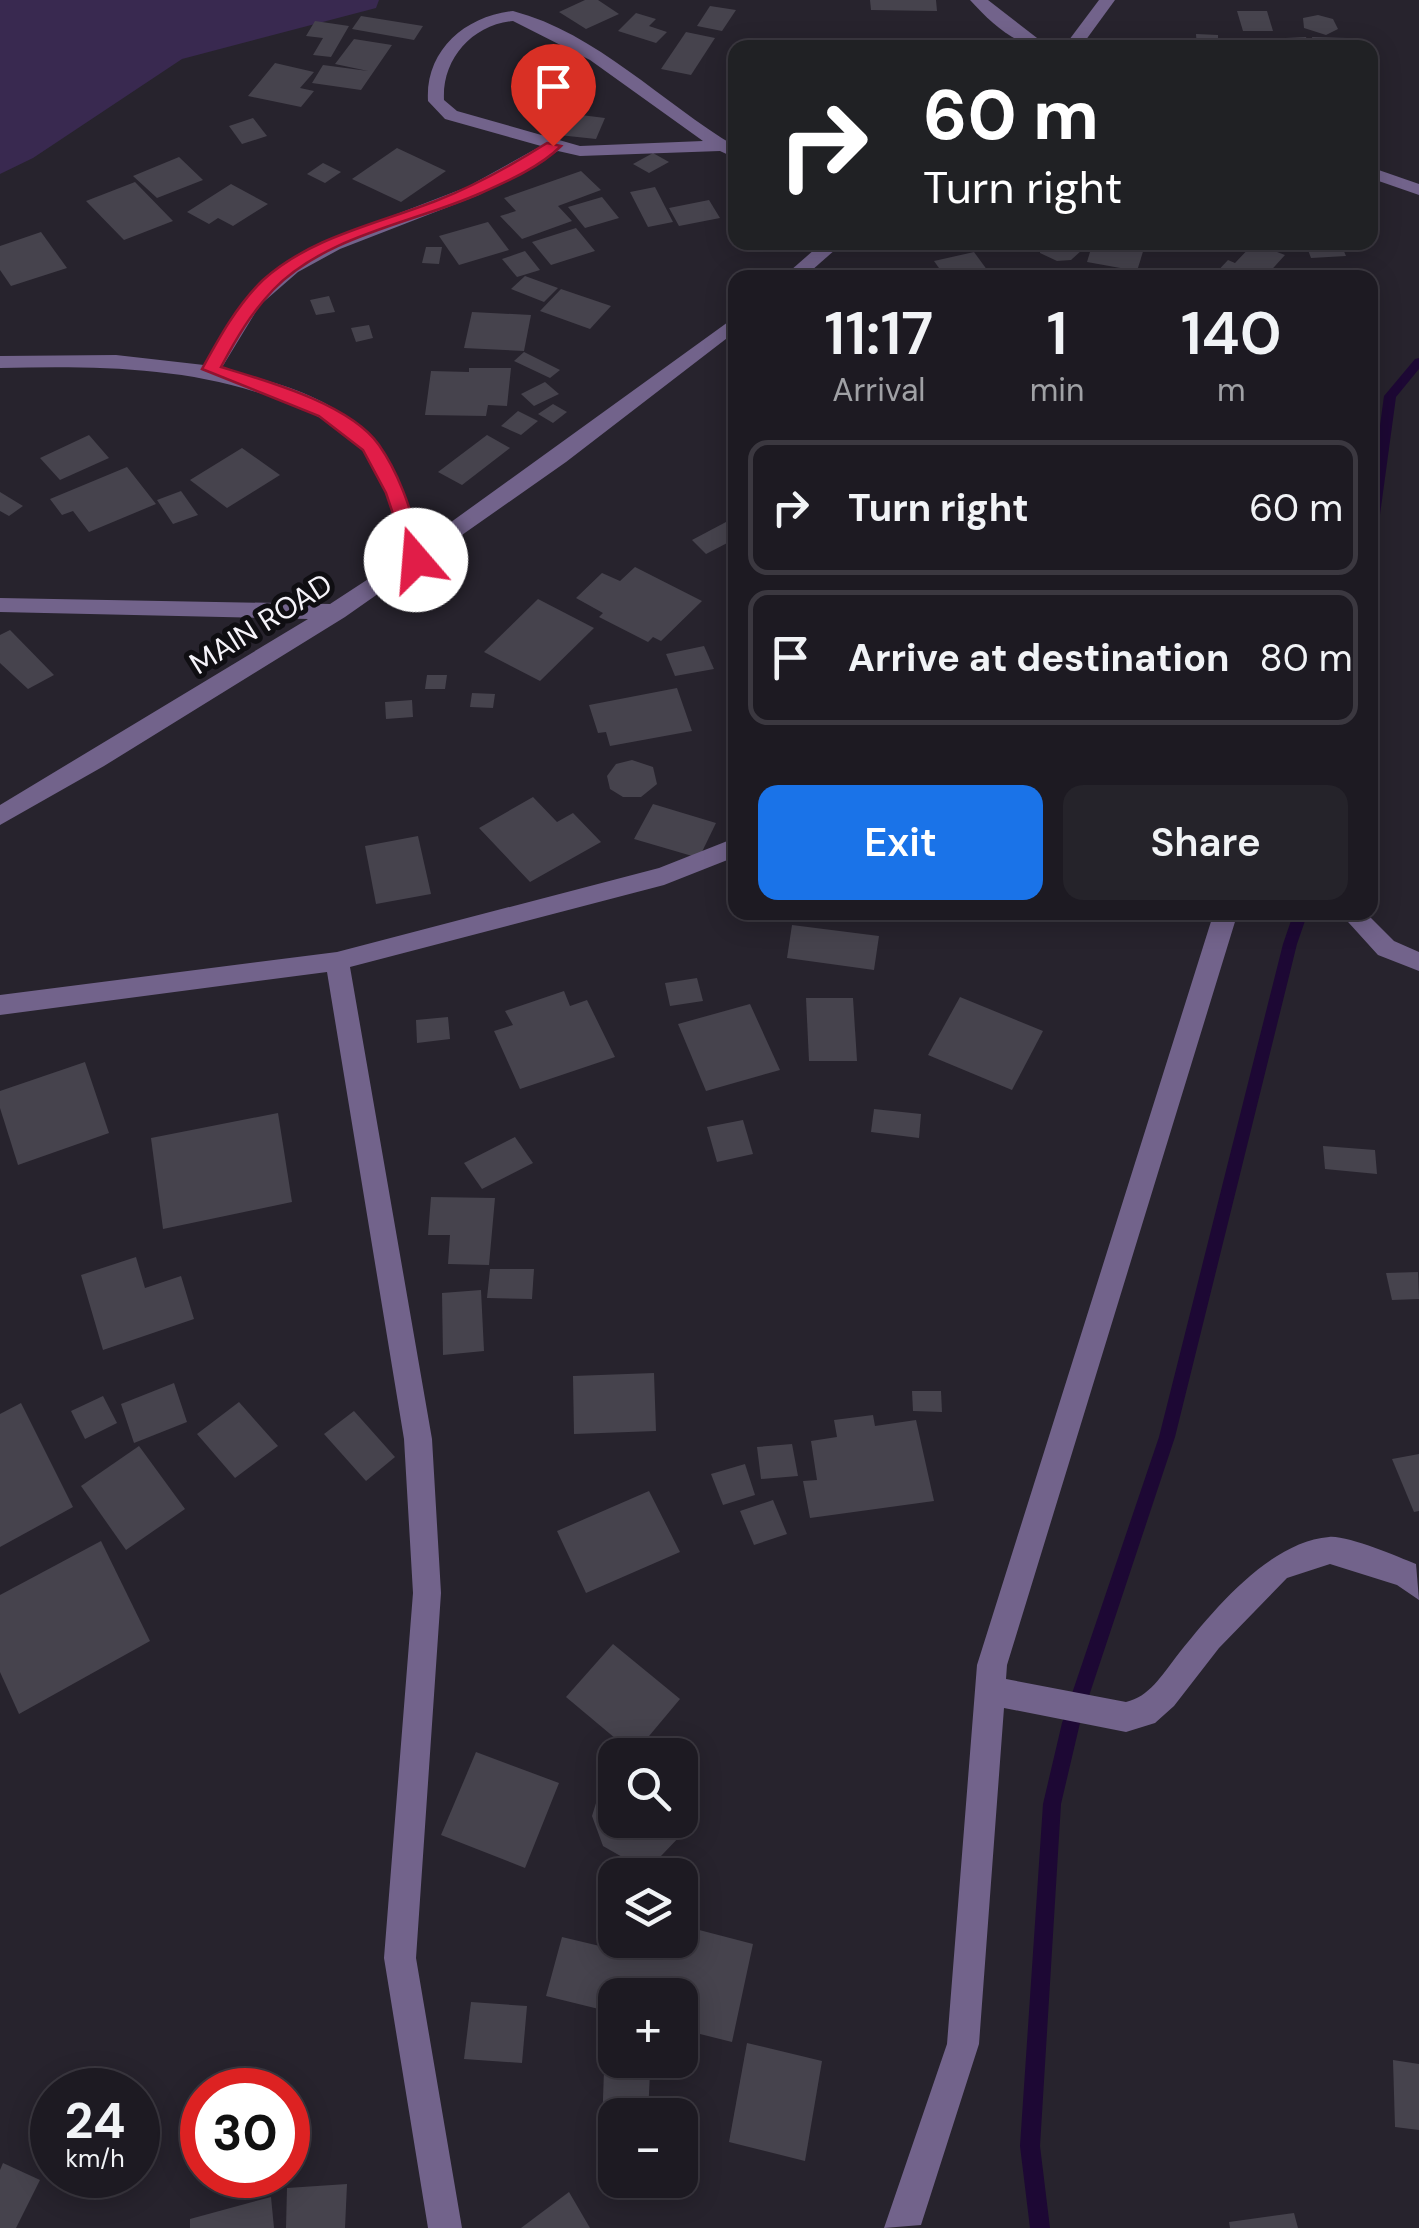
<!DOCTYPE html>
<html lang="en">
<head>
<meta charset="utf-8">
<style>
  :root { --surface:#1d1a22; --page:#25232a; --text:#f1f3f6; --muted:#a0a1a5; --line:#3b3840; --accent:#1a73e8 }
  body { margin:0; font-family:"DM Sans",sans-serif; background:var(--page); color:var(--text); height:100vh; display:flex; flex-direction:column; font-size:38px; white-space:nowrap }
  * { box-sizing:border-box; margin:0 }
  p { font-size:32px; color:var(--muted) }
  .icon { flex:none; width:55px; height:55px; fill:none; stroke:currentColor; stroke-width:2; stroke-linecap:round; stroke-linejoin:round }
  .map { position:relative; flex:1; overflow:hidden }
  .sheet { position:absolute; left:728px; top:270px; width:650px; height:650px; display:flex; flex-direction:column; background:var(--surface); border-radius:20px; box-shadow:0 5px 25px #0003,0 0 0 2px var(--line) }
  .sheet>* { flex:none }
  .banner { position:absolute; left:728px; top:40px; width:650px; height:210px; border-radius:20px; box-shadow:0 5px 25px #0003,0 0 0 2px var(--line); background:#202124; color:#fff; overflow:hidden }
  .fabs { position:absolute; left:598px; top:1738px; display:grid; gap:20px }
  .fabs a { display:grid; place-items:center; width:100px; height:100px; border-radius:20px; background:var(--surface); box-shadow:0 5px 25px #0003,0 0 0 2px var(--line); font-size:50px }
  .speed { position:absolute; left:30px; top:2068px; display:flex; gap:20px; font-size:50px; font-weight:700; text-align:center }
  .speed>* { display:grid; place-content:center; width:130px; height:130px; border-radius:50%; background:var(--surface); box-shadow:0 5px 25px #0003,0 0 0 2px var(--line); line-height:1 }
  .speed small { font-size:25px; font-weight:400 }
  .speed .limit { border:15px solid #d22; background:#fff; color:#111 }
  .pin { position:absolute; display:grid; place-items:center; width:85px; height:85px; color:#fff; margin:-102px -42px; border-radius:50% 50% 50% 0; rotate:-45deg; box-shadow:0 0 10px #0007 }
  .pin .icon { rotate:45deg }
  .me { position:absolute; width:110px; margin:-55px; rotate:342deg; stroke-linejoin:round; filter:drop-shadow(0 0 8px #0008) }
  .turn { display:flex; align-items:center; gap:35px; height:210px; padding:0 30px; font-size:45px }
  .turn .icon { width:130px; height:130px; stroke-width:2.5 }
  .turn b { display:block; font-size:70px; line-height:85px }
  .eta { display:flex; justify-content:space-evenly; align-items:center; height:170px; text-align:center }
  .eta b { font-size:60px; font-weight:600; line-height:70px }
  .action { display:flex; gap:20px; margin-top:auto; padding:20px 30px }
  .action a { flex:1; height:115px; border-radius:20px; background:var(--accent); color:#fff; font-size:40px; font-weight:600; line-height:115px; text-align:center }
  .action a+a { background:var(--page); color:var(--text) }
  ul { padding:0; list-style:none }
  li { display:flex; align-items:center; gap:30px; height:135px; margin:0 20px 15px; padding:0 10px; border:5px solid var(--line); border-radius:20px }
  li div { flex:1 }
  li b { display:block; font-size:38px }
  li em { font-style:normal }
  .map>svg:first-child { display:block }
</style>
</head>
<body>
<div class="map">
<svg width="1419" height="2228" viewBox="0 0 1419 2228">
  <rect width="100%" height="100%" fill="#27232d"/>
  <path fill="#392950" d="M0 0H379L376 8 182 59 33 158 0 174Z"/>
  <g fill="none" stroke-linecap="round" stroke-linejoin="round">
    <g fill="#1d0834" fill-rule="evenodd">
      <path d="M1419 358V369L1396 397 1376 544 1370 548V499L1384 396 1415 359Z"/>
      <path d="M1294 912H1308L1297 944 1175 1437 1080 1723 1061 1804 1040 2146 1050 2228H1030L1020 2146 1043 1804 1062 1723 1159 1437 1283 944Z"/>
    </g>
  </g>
  <g fill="#46434d">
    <path d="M585 0H598L619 14 586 29 559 12Z"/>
    <path d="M870 0H936L937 11 871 10Z"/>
    <path d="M710 6 736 10 722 31 697 26Z"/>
    <path d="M1237 11H1267L1273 31H1243Z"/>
    <path d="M636 13 656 19 649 26 667 32 656 43 618 31Z"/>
    <path d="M1318 15 1333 19 1338 29 1326 35 1304 28 1303 18Z"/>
    <path d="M361 16 423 26 414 40 352 29Z"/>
    <path d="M315 21 349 26 331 57 313 55 323 38 306 36Z"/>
    <path d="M686 32 715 38 691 75 661 69Z"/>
    <path d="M1196 34 1218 35V48H1197Z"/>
    <path d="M1306 37 1310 48H1269L1265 39Z"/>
    <path d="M1312 37 1348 38 1350 48H1314Z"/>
    <path d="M354 39 392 45 361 90 312 83 323 65 368 71 335 64Z"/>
    <path d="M275 63 314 72 300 88 314 91 301 107 248 96Z"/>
    <path d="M549 111 605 118 596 139 540 133Z"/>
    <path d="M253 118 267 136 242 144 229 126Z"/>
    <path d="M397 148 446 171 401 202 352 179Z"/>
    <path d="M653 153 669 162 649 173 633 164Z"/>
    <path d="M179 157 203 180 157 198 133 176Z"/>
    <path d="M323 163 341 172 325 183 307 174Z"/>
    <path d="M581 171 601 190 558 206 572 221 522 239 500 216 516 211 504 198Z"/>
    <path d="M135 182 173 221 124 240 86 201Z"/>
    <path d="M231 184 268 204 233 226 218 218 209 224 187 212Z"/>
    <path d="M655 187 673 222 648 227 630 192Z"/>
    <path d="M602 197 619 218 585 228 568 207Z"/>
    <path d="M709 200 720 218 679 226 669 208Z"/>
    <path d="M488 222 509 250 459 265 439 236Z"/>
    <path d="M576 228 595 251 551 265 532 242Z"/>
    <path d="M41 232 67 268 11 286 0 270V246Z"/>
    <path d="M1040 242H1078L1082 250 1071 260 1057 261 1040 253Z"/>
    <path d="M1093 242H1146L1137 271 1087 262Z"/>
    <path d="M1305 242H1340L1346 256 1311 258Z"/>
    <path d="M1254 243 1285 255 1264 278H1211L1228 260 1235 263Z"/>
    <path d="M426 247H442L439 264 422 263Z"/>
    <path d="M525 251 540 270 517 277 502 259Z"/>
    <path d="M974 252 993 278H946L934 261Z"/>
    <path d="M525 276 558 288 544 302 511 289Z"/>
    <path d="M561 289 611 306 590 329 540 311Z"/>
    <path d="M329 296 335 312 316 315 310 300Z"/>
    <path d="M472 312 531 315 524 351 464 348Z"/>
    <path d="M369 325 373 338 356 342 351 328Z"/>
    <path d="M524 352 560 370 550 378 514 361Z"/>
    <path d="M469 368H511L507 406 488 405 486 416 425 415 431 371 469 372Z"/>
    <path d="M545 382 559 394 534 406 521 394Z"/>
    <path d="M553 404 567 412 553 423 538 414Z"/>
    <path d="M518 411 538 421 521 435 501 426Z"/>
    <path d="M89 435 109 458 60 480 40 458Z"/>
    <path d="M487 435 510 448 462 485 438 472Z"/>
    <path d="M242 448 280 475 227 508 190 480Z"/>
    <path d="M127 467 156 504 89 532 73 511 62 515 50 499Z"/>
    <path d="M181 491 198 515 173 524 157 500Z"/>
    <path d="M0 492 23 506 9 516 0 511Z"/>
    <path d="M726 522 735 531V539L706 554 692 540Z"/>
    <path d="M635 567 702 601 661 641 653 637 648 642 599 617 603 613 576 598 602 573 620 581Z"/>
    <path d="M538 599 594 628 540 681 484 652Z"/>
    <path d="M10 630 54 675 28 689 0 663V635Z"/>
    <path d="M704 646 714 669 675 676 666 654Z"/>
    <path d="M427 675H447L445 689H425Z"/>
    <path d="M677 688 692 731 610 746 606 732 598 733 589 705Z"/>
    <path d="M472 693 495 694 493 708 470 707Z"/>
    <path d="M412 700 413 717 386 719 385 702Z"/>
    <path d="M632 760 653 767 657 784 641 797H623L610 789 607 776 616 764Z"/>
    <path d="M533 797 557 822 573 813 601 842 530 882 479 828Z"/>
    <path d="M653 804 716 823 699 858 634 839Z"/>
    <path d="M418 836 431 894 376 904 365 846Z"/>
    <path d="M792 925 879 936 874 970 787 958Z"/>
    <path d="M697 978 703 1001 670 1006 665 983Z"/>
    <path d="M564 991 570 1006 587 1000 615 1057 520 1089 494 1031 513 1025 505 1011Z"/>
    <path d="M960 997 1043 1031 1012 1090 928 1055Z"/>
    <path d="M806 998H853L857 1061H809Z"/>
    <path d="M750 1004 780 1070 706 1091 678 1024Z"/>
    <path d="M448 1017 450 1039 417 1043 416 1020Z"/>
    <path d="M85 1062 109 1133 18 1165 0 1108V1091Z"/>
    <path d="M874 1109 921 1114 919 1138 871 1132Z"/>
    <path d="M278 1113 292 1202 163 1229 151 1138Z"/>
    <path d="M743 1120 753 1154 717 1162 707 1127Z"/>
    <path d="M515 1137 533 1163 482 1189 464 1163Z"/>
    <path d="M1323 1146 1375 1150 1377 1174 1325 1169Z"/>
    <path d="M431 1197 495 1198 489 1265 448 1264 450 1235H428Z"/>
    <path d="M136 1257 145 1288 181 1276 194 1319 103 1350 81 1275Z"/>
    <path d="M490 1269H534L532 1299 487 1298Z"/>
    <path d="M1418 1272 1419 1299 1392 1300 1386 1273Z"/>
    <path d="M481 1290 484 1351 443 1355 442 1293Z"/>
    <path d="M654 1373 656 1431 574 1434 573 1376Z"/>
    <path d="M174 1383 187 1422 134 1443 121 1404Z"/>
    <path d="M912 1391H941L942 1412 913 1411Z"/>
    <path d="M103 1396 117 1423 85 1439 71 1411Z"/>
    <path d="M239 1402 278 1446 235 1478 197 1434Z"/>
    <path d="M21 1403 73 1507 0 1547V1414Z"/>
    <path d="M354 1411 395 1457 366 1481 324 1434Z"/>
    <path d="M873 1415 875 1426 916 1420 934 1501 810 1518 803 1481 817 1480 811 1441 837 1437 834 1420Z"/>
    <path d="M792 1444 798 1476 761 1479 757 1447Z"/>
    <path d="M139 1446 185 1509 126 1550 81 1486Z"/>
    <path d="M1419 1454V1511L1414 1512 1392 1459Z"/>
    <path d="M745 1464 755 1495 723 1505 711 1474Z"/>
    <path d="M649 1491 680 1552 586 1593 557 1531Z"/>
    <path d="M773 1500 787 1534 754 1545 740 1511Z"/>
    <path d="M101 1541 150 1641 19 1714 0 1672V1595Z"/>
    <path d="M613 1644 680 1699 634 1754 566 1697Z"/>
    <path d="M476 1752 559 1783 525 1868 441 1835Z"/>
    <path d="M615 1774V1820H680V1789L687 1818 683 1833 661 1856 631 1862 603 1846 592 1816 601 1787Z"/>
    <path d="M614 1906 615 1940H680V1925L753 1944 732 2042 680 2029V1995H615V2013L546 1996 562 1937 604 1947Z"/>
    <path d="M471 2002 527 2006 522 2063 464 2059Z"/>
    <path d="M747 2043 822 2061 805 2161 729 2142Z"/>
    <path d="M1393 2060 1419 2064V2130L1395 2127Z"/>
    <path d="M604 2070 650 2072 648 2115H615V2129H602Z"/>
    <path d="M3 2163 40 2180 16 2228H0V2170Z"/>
    <path d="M347 2184 345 2228H286L287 2188Z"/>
    <path d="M569 2192 590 2228H521Z"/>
    <path d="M271 2197 274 2228H190V2219Z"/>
    <path d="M1294 2213 1298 2228H1230L1229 2222Z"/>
  </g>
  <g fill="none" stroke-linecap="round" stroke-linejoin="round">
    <g fill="#72638b" fill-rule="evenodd">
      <path d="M970 0H988L1050 48C1017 48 992 24 970 0Z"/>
      <path d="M1099 0H1115L1080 48H1063Z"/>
      <path d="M513 11C597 33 662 103 735 146V158L720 151 580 156 558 151 479 195 340 249 298 272 260 305 221 369C339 395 387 425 422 543L735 317V332L566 462 345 617 104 766 0 825V805L308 619 0 612V598L330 604 405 555C394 519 386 480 362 450 343 427 313 413 285 402 192 366 98 366 0 368V356L116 355 204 365 247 297 285 264 327 241 467 187 541 146 445 119 428 101C425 51 465 16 513 11ZM513 21 590 60 703 141 580 146 457 111 444 100C442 59 472 25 513 21Z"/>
      <path d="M1370 167 1419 184V195L1370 178Z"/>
      <path d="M823 242H844L803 278H782Z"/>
      <path d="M735 838V857L664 885 350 967 432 1439 441 1593 416 1958 462 2228H428L384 1958 413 1593 404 1439 327 972 0 1015V995L337 952 659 868Z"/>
      <path d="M1214 912H1238L1007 1665 1006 1679 1126 1702C1149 1697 1162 1675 1176 1657 1211 1613 1268 1542 1329 1537 1347 1535 1398 1557 1416 1564L1419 1600 1397 1585 1330 1564 1287 1578 1219 1648 1174 1706 1155 1723 1126 1732 1004 1708 979 2044 921 2225 884 2228 947 2044 977 1665Z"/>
      <path d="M1339 912H1365L1394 941 1419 952V971L1378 955Z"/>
    </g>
  </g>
  <path fill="#e11d48" stroke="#92132f" stroke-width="2.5" d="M547 143 561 146C540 167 508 181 481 193 414 223 326 235 273 290 251 313 236 339 221 367 267 381 350 404 379 445 403 479 413 520 426 560L416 566 410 564 386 493 363 450 319 416 202 369C219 338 237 305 263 280 312 236 378 224 438 200 477 185 512 165 547 143Z"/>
  <g text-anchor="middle" stroke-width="10" stroke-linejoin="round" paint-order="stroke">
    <g font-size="30" fill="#f5f3f9" stroke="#0f0e12">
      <text transform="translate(261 624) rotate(-32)" y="10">MAIN ROAD</text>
    </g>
  </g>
</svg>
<div class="fabs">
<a><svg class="icon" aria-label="search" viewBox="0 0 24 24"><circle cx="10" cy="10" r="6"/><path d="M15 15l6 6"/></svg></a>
<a><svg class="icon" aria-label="layers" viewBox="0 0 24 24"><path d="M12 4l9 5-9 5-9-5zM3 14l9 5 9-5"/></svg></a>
<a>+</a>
<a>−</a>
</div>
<div class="speed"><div>24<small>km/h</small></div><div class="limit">30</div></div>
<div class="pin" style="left:553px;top:146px;background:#d93025"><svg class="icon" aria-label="arrive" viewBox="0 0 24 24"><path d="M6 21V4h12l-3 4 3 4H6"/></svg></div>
<svg class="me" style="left:416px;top:560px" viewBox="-20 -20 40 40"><circle r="19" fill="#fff"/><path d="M0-13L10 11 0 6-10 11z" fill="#e11d48"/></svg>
<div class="banner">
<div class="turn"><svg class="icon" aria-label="right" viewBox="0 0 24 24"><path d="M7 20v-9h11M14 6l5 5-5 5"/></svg><div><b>60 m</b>Turn right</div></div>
</div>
<section class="sheet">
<div class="eta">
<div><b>11:17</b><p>Arrival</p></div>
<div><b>1</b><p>min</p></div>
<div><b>140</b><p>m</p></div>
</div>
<ul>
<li><svg class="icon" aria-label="right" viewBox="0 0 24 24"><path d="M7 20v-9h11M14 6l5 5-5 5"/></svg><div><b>Turn right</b></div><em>60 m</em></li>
<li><svg class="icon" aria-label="arrive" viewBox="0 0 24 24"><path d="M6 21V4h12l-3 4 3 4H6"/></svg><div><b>Arrive at destination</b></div><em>80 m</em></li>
</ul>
<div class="action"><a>Exit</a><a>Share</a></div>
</section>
</div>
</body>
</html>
